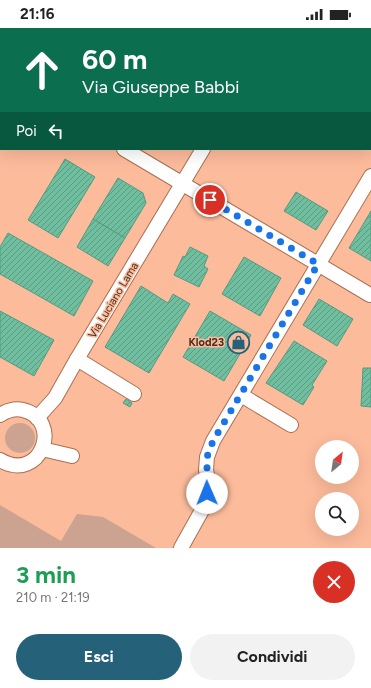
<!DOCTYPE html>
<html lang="it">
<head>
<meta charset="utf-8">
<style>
  :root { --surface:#fff; --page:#f2f2f2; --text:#222; --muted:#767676; --accent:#256179 }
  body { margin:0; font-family:Figtree,sans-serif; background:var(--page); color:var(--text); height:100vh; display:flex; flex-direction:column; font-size:15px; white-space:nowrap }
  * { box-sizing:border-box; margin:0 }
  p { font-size:13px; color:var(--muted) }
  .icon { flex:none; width:22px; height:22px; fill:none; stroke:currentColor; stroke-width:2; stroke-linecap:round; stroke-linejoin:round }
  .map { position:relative; height:520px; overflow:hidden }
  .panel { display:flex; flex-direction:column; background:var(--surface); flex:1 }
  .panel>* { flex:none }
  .banner { position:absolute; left:0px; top:0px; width:371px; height:122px; box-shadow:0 4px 16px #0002; background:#0b6e4f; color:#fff; overflow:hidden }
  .needle { width:26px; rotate:29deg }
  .controls { position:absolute; left:315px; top:412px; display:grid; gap:8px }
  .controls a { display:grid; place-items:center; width:44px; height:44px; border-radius:50%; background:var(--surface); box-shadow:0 4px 16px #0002; font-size:20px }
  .pin { position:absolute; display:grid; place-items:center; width:34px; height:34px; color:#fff; margin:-17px; border:2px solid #fff; border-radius:50%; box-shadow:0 1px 4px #0007 }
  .me { position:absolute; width:44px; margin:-22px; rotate:359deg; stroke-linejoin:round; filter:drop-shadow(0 0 3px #0008) }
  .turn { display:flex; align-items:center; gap:14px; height:84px; padding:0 16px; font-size:18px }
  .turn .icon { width:52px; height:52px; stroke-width:2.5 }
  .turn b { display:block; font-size:28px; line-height:34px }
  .then { display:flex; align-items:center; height:38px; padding:0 16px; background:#0003; gap:8px; font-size:15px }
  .round { display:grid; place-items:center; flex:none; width:42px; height:42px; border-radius:21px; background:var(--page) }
  .overview { display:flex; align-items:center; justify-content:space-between; height:68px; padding:0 16px }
  h1 { font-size:24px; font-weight:700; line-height:30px; color:#1e9e55 }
  .action { display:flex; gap:8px; margin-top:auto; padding:8px 16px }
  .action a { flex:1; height:46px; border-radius:24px; background:var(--accent); color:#fff; font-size:16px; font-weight:700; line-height:46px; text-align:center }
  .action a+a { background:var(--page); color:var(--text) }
  .status { display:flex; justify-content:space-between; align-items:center; height:28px; padding:0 20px; background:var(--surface); direction:ltr }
  .status svg { height:11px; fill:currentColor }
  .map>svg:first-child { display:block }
</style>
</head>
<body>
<div class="status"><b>21:16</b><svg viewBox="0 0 49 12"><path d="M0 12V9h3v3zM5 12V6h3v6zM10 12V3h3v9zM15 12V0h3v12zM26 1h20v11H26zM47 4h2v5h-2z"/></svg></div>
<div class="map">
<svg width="371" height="520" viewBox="0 0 371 520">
  <defs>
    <pattern id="building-hatch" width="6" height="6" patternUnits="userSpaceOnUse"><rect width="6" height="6" fill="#6fbe9f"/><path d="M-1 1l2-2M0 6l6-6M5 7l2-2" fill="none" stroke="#5d9b81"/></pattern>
  </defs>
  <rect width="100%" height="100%" fill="#fcbb9b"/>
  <g fill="#cba390">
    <circle cx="20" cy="410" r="15"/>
    <path d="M0 477 61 513 77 486 103 489 156 520H0Z"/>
  </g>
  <g fill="url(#building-hatch)" stroke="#529c80">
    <path d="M171 0H217L171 1Z"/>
    <path d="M300 0H331L333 1H299Z"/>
    <path d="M370 68H371V96L370 95Z"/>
    <path d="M65 131 95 149 58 210 28 192Z"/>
    <path d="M118 150 143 165 146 175 125 210 93 191Z"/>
    <path d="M296 164 328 183 316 202 284 183Z"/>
    <path d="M371 183V233L349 220Z"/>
    <path d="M93 191 125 210 108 238 77 219Z"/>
    <path d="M8 205 93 253 74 288 0 246V219Z"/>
    <path d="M190 219 208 228 204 238 208 241 199 259 174 247 183 228 185 229Z"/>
    <path d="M244 229 281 250 260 288 222 266Z"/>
    <path d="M141 258 168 275 173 266 190 276 149 345 105 319Z"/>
    <path d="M319 271 353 291 337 318 303 297Z"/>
    <path d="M0 283 54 312 34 348 0 329Z"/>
    <path d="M210 283 251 307 224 353 183 329Z"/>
    <path d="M294 313 327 333 312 357 314 359 303 377 266 355Z"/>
    <path d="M363 340H371V379L361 378Z"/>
    <path d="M126 371 132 375 130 379 123 375Z"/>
  </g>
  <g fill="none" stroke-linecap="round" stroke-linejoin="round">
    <defs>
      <g id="minor">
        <path d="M273 1 274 0"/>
        <path d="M124 121 370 267"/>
        <path d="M134 366 77 331 203 121"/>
        <path d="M241 367 291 397"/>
        <path d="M0 387C8 382 15 380 23 382 64 392 41 456 0 432"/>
        <path d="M37 390 55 370 77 331"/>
        <path d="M42 421 72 428"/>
        <path d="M181 520 206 475 209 456 206 442 207 429 213 413 371 148"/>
      </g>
    </defs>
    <use href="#minor" stroke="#aa6f52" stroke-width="16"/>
    <use href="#minor" stroke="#fff" stroke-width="14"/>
  </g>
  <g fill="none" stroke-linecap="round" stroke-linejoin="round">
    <path stroke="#1a73e8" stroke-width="7" stroke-dasharray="0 12.6" d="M207 465V429L213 413 318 236 210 172"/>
  </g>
  <defs>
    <symbol id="shop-ring" viewBox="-11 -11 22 22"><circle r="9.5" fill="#fcbb9b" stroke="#256179" stroke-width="1.5"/><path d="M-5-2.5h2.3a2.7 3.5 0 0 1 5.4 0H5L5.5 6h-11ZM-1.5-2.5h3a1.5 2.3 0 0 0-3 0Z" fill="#256179"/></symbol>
  </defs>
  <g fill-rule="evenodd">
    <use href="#shop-ring" x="226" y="302" width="25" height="25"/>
  </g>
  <g text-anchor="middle" stroke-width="3" stroke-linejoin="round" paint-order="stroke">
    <g font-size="11" fill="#472e21" stroke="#fcbb9b">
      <text transform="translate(113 272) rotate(-59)" y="4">Via Luciano Lama</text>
    </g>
    <g font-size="11" font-weight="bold" fill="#472e21" stroke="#fcbb9b" text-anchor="end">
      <text x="224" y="318">Klod23</text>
    </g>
  </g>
</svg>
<div class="controls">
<a><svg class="needle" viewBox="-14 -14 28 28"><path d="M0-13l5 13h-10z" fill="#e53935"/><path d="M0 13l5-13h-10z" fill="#767676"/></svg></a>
<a><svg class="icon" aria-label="search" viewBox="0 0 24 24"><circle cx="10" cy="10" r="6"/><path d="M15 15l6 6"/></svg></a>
</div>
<div class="pin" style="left:210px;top:172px;background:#d93025"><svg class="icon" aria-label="arrive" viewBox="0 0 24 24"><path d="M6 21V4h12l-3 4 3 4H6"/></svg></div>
<svg class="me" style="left:207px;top:465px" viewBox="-20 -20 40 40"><circle r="19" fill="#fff"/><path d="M0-13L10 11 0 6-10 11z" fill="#1a73e8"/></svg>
<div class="banner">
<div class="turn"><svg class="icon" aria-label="ahead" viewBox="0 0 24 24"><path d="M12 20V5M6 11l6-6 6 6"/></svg><div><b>60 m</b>Via Giuseppe Babbi</div></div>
<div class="then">Poi<svg class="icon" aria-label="left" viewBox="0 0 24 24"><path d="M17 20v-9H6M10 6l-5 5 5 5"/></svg></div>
</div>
</div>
<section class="panel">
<div class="overview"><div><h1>3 min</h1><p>210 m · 21:19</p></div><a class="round" style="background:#d93025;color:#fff"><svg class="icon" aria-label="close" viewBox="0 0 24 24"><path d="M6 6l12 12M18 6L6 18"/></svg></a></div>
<div class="action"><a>Esci</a><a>Condividi</a></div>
</section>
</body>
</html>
